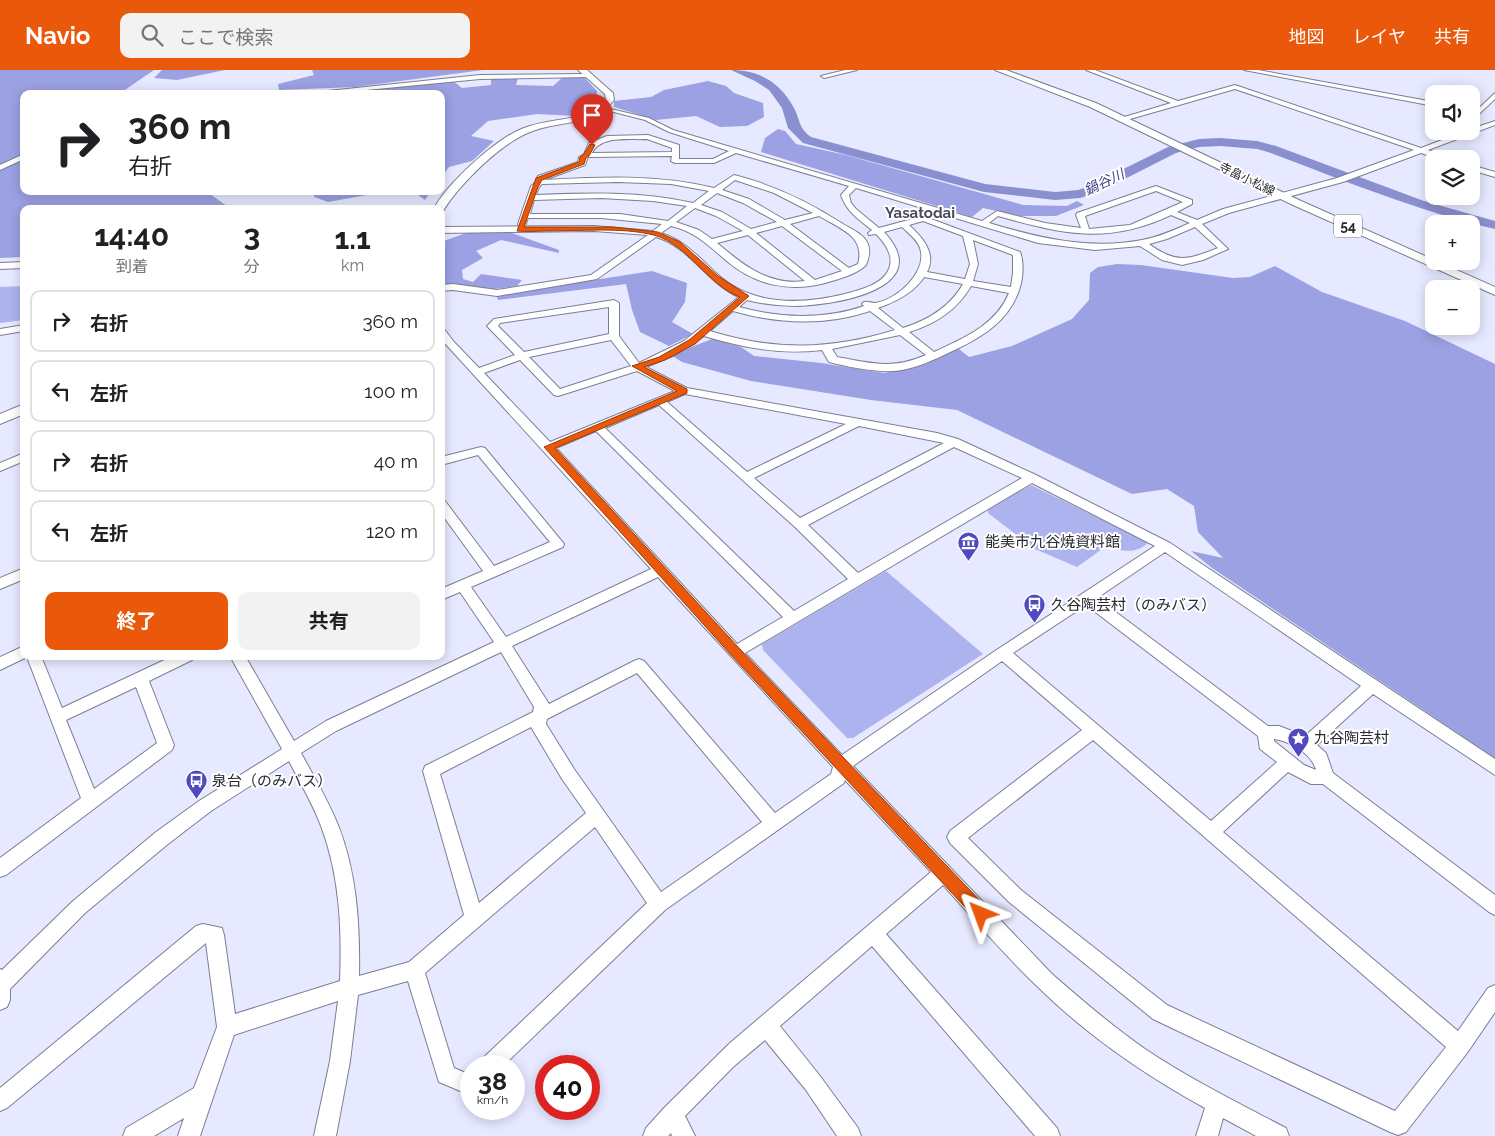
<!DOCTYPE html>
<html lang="ja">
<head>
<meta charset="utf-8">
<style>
  :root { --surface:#fff; --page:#f2f2f2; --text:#202124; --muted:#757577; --line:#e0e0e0; --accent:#ea580c }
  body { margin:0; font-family:Raleway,"Noto Sans JP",sans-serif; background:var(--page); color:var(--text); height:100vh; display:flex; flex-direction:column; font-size:19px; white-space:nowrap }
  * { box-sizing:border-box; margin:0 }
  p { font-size:16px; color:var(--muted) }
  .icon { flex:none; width:28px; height:28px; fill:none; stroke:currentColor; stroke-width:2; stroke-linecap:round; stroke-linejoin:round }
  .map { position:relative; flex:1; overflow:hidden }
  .sheet { position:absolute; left:20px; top:135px; width:425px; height:455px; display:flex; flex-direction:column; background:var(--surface); border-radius:10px; box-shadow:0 2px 12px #0003 }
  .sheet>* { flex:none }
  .top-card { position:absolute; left:20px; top:20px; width:425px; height:105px; border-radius:10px; box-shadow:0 2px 12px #0003; background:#fff; color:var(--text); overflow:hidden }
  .controls { position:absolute; left:1425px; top:15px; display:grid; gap:10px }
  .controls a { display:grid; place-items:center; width:55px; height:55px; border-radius:10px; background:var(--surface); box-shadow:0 2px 12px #0003; font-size:25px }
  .speed { position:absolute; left:460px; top:985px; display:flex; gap:10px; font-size:25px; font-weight:700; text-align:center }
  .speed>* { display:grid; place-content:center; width:65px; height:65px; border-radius:50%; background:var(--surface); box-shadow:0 2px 12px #0003; line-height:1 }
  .speed small { font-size:12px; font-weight:400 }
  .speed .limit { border:8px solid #d22; background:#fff; color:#111 }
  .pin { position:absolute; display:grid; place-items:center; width:42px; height:42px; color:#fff; margin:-51px -21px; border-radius:50% 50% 50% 0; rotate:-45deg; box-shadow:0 0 5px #0007 }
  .pin .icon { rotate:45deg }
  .me { position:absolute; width:55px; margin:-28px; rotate:316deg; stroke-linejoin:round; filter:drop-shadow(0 0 4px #0008) }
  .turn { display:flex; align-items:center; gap:18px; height:105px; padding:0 25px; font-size:22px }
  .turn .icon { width:65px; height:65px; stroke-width:2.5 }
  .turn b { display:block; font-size:35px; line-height:42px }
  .eta { display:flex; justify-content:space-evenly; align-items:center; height:85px; text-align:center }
  .eta b { font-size:30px; font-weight:700; line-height:35px }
  .cta { display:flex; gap:10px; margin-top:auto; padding:10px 25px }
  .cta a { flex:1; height:58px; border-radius:10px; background:var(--accent); color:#fff; font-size:20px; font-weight:700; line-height:58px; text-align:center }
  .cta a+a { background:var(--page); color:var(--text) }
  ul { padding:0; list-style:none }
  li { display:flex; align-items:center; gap:15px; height:62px; margin:0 10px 8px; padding:0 15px; border:2px solid var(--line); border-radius:10px }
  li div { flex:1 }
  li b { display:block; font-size:19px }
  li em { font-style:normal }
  header { display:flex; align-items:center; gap:30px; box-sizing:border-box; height:70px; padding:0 25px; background:var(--accent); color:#fff }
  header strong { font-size:24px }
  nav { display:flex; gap:28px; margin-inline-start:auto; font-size:18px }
  .search { width:350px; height:45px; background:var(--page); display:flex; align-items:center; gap:12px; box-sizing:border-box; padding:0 18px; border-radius:10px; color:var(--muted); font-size:19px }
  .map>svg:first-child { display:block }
</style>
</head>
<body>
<header>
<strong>Navio</strong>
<div class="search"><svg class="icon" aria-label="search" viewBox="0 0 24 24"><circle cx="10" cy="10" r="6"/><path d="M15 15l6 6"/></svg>ここで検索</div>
<nav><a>地図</a><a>レイヤ</a><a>共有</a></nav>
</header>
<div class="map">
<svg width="1495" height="1066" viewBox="0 0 1495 1066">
  <rect width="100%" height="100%" fill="#e6e9ff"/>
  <g fill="#adb3ef">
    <path d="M24 216V250L0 253V217Z"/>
    <path d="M1031 415 1146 471 1147 474C1133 485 1122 480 1105 477L1077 497 1035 479 988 443V440Z"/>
    <path d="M886 501 983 584 853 668H847L763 580 762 574Z"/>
  </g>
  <g fill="#9ba1e2">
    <path d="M0 0H154L119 24H24V121H206L231 139H24V187L0 188Z"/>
    <path d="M162 0H225L177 10 154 8Z"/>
    <path d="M312 0H483L355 17 279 20 278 14 314 5Z"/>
    <path d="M563 7H584L597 21V34L589 42 575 46 537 44 488 51 471 66 494 71 472 91 449 97 441 108V24H318L453 11 462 18 491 15V8H518L516 15 553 16Z"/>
    <path d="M708 11 726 16 734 23 763 33 764 47 747 56 720 57 696 46 656 50 614 37V31L651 27 664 20Z"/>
    <path d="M778 59 785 61 796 74 846 85 1023 135 1067 136 1077 131 1084 135 1056 146H1020L983 138 972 147 761 82 765 68Z"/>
    <path d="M314 121H431L425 130 414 122 367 125 328 132 314 127Z"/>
    <path d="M466 163H512L559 180V183L501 170 476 181 483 188 462 200 463 209 473 212 481 204 522 210 517 216 494 219 441 215V172Z"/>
    <path d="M1117 194 1141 195 1233 208 1250 207 1275 196 1322 222 1405 251 1495 294V688L1212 498 1191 481 1223 488 1198 462 1194 436 1167 419 1132 424 957 340 871 330 751 311 682 292 671 285 712 269 741 277 754 286 821 293 884 303 931 290 959 279 969 287 1012 276 1072 249 1089 230 1090 203 1098 197Z"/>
    <path d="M652 201 687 213 685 232 672 252 693 264 669 276 640 262 632 240 626 214 498 230 496 225Z"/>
  </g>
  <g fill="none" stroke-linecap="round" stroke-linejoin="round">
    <path fill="#8a8fcf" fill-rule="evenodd" d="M731 0C759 0 780 12 794 38 801 52 798 57 811 67L985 114 1055 122 1078 120 1087 117 1168 77 1199 69 1220 68 1257 71 1276 76 1424 131 1495 151V159C1417 141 1343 110 1268 82L1257 79 1220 76 1199 77 1176 83 1097 123 1080 128 1055 130 984 122 803 73 788 58 782 38 769 20 755 11Z"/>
    <defs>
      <g id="minor">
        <path d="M845 0H857L824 8 821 6Z"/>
        <path d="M1086 0H1095L1178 31 1235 15 1421 78 1466 61H1471V59L1495 51V55L1428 80 1451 89H1439L1421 83 1343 112 1229 143 1202 154 1228 179 1203 190 1182 195 1162 190 1140 176 1095 180 1038 173 856 118 849 125 851 133 856 139 879 158 923 146 1020 182C1023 189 1023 200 1022 208 1015 250 980 269 944 285 929 292 911 300 894 301 873 302 849 297 829 292L822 280C781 285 744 278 704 266L675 285 646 297 687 318 937 363 958 369 1036 405 1170 473 1495 689V705L1373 624 1317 675 1326 683 1333 703 1495 825V845L1489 842 1323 714H1311L1288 702 1223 762 1458 961 1488 918 1495 915V942L1467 983 1406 1062 1398 1065 1390 1062 1153 949 1009 832 950 773 947 767 950 761 1082 660 1002 591 853 696 1052 904C1082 930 1112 956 1145 979 1190 1009 1238 1033 1286 1058L1289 1066H1256L1223 1048 1218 1066H1196L1205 1038C1145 1005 1088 966 1039 918 1005 886 974 849 943 815L886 864 1057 1058 1060 1066H1035L872 876 780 956 820 1006 858 1058 861 1066H837L806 1020 765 970 733 997 685 1046 695 1066H672L671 1063 668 1066H643L646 1058 665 1037 730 973 931 802 845 710 844 713 665 840 503 996H479L482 989 647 833 595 757 425 903 454 998 468 1004 471 1003 470 1025 439 1012 408 911 358 925 350 991 336 1066H314L330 991 338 931 234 965 200 1066H178L184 1048 154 1066H123L126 1058 194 1018 217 957 206 873 7 1038 0 1041V1018L196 856 203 854 222 858 224 865 235 944 340 911C342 859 340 806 321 756 313 734 300 713 289 691L211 741 168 774 85 843 10 919V930L7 937 0 940V899L2 900 73 831 156 762 199 731 282 679 230 586H245L294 671 326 651 494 572 460 522 441 530V519L483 501 441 443V430L445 431 494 496 550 472 478 385 441 395V387L481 377 485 378 564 474 563 477 471 517 506 567 651 499 441 269V258L444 259 454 272 479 298 515 285 487 256 494 249 614 230 619 233V266L639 293 684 271 739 227C707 213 690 177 656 167L597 209 497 226 453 220 441 221V215L453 214 497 220 591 205 648 165 594 161 441 163V157L594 156 653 161 662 154 601 148H528L525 156H519L518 154 531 116 539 110 537 108 538 106 578 92 579 87 584 84 589 73 607 66 648 65 679 75V89H713L729 81 669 62 645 50 602 39V37L649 48 673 60 982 151 997 141 1045 153 1081 158 1076 145 1077 143 1156 116 1192 130V134L1177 142 1197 150 1223 139 1337 108 1414 80 1235 19 1123 51 1121 50V48L1171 33ZM647 69 672 78V82L592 83C601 65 630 70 647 69ZM736 83 849 116 841 125C846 141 859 150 872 160L868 163 869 165 876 164C886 174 895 188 888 201 881 215 859 220 845 224 800 235 751 236 716 203 700 188 684 170 661 163L671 156C695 161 710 177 728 192 757 216 791 222 825 213 838 209 856 205 866 195 869 188 871 180 867 172 862 163 851 159 843 154 809 132 774 115 734 105L714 118C658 104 601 107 544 110L585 95 588 87 672 86 671 91 675 93H714ZM735 110 774 123 813 143 785 150 749 129 722 120ZM618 112 671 114 709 121 693 133C641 121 588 123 536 125L539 117 542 114ZM1156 121 1183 132 1130 155 1089 159 1085 146ZM717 123 743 133 777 152 751 159 722 142 701 135ZM601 128 653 131 687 136 668 151 620 144H530L534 130ZM695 138 716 146 743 161 712 169 699 160 676 152ZM1171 145 1190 153C1174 160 1159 167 1142 170 1090 180 1039 168 989 153L998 146C1062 164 1108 175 1171 145ZM819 146C839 158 866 166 858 194L849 198 790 154ZM923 151 963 166 970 194 965 209 927 202C937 183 922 167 909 155ZM782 156 842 201 815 210 756 163ZM902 157C908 163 917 169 920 178 928 202 897 230 875 233 871 233 868 231 864 232L862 234 864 236C824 250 779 248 739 237L747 230C763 234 780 236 797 236 835 235 937 219 884 162ZM1195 157 1218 178C1187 190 1177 194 1149 174L1167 169ZM748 165 805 211C769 216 743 195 717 173ZM973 170 1013 185V203L1011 217 973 211 978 194ZM924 207 963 214C950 237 928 250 903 258L878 238C895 232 914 223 924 207ZM971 216 1009 223C996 255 964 268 934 282L909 262C936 254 957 240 971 216ZM609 237V264L524 282 498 256 500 253ZM733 241C778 254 825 256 870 241L895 260C830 280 774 281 710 261ZM900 265 926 285C891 300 872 293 837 287L832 279ZM611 270 631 296 560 319 529 287ZM520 290 554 325 558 326 637 301 675 321 550 372 484 303ZM685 324 846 354 747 402 667 332ZM659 335 795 457 848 509 794 541 605 358ZM859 356 944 373 800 448 754 408ZM596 361 783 547 737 574 556 378ZM954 377 1022 408 858 503 808 455ZM1032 413 1155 476 998 579 842 685 745 583ZM1165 482 1361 616 1305 666 1279 656H1268L1097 528ZM658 507 833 697 831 704 775 743 644 591 639 589 634 591 549 634 512 576ZM1086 535 1258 666 1260 679 1277 692 1211 751 1013 583ZM501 582 534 637 533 642 425 696 423 701 464 845 409 892 359 906C360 855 357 803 338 755 328 730 314 707 301 683L336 661ZM637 603 762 752 661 822 574 699 546 654 547 649ZM531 657 562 709 586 743 479 833 440 704ZM1274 669C1290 671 1312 684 1316 700L1304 695 1274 671ZM1093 670 1446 977 1395 1041 1167 935 1021 820 968 768Z"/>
        <path d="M1244 0H1258L1434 32V36Z"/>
        <path d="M587 4 589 7 480 9 325 24H299L480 5Z"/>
        <path d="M1495 23V29L1479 44H1475V42Z"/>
        <path d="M24 84V89L0 100V95Z"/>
        <path d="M1471 95 1495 102V107L1471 100Z"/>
        <path d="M24 192V198L0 199V193Z"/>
        <path d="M24 255V261L0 265V259Z"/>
        <path d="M24 383V391L0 401V393Z"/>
        <path d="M24 498V509L0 519V508Z"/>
        <path d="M24 576V586H41L62 638 173 586H194L192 590 149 611 174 675 172 680 6 805 0 807V788L81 728 27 587 0 600V587ZM136 617 157 673 94 719 66 650Z"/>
      </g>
      <g id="major">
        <path d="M578 0H587L613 23 614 30C593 57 559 50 530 62 501 73 459 115 443 141L441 139H434C446 114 498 67 524 58 552 47 584 53 606 30L605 24Z"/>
        <path d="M995 0H1006L1096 33 1301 131 1495 217V225L1293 135 1090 37Z"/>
        <path d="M24 334V344L0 354V344Z"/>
      </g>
    </defs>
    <use href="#minor" stroke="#7c7e92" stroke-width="2"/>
    <use href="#major" stroke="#7c7e92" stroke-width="2"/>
    <use href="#minor" fill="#fff" fill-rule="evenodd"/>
    <use href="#major" fill="#fff" fill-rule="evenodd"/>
  </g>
  <path fill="#ea580c" stroke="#983908" d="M590 74 595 75 589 86 586 88 584 94 542 110 538 117 524 157H613L658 162 680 172 718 206 749 226 695 274 665 290 644 297 687 319V323L555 378 739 578 987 838 989 844 987 849 981 851 976 849 731 585 544 377 677 321 632 296 659 287 689 270 740 227C707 215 689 175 654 165 622 157 581 161 547 161 537 161 527 162 517 161L536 108 579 92 580 87 584 84Z"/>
  <defs>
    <symbol id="museum-pin" viewBox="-11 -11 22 30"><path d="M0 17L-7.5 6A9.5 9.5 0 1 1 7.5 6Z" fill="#5049c0" stroke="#fff"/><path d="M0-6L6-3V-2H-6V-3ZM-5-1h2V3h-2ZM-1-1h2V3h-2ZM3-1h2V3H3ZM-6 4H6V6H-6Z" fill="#fff"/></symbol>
    <symbol id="bus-pin" viewBox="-11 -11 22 30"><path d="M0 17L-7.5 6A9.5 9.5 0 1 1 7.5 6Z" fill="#5049c0" stroke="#fff"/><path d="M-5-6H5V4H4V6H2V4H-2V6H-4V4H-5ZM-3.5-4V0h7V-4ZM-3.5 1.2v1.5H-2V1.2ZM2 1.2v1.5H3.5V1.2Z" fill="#fff"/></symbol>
    <symbol id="sight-pin" viewBox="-11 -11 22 30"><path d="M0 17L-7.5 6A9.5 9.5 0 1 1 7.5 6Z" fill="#5049c0" stroke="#fff"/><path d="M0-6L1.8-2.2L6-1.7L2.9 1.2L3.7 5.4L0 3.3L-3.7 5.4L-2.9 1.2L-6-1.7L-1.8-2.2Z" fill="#fff"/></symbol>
  </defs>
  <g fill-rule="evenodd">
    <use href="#museum-pin" x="956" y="460" width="25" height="34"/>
    <use href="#bus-pin" x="1022" y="522" width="25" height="34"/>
    <use href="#sight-pin" x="1286" y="656" width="25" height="34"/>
    <use href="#bus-pin" x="184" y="698" width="25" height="34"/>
  </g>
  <g text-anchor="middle" stroke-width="4" stroke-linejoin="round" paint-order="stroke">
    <g font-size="12" fill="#292932" stroke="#fff">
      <text transform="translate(1247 109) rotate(26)" y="4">寺畠小松線</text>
    </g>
    <g font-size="14" font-style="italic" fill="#3e3d8a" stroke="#fff">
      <text transform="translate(1104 112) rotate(-25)" y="5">鍋谷川</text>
    </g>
    <rect fill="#fff" stroke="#696970" stroke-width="1" x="1334" y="144.5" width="28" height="23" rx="4"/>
    <g font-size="14" font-weight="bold" fill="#292932">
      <text x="1348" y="161">54</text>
    </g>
    <g font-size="15" font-weight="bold" fill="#494b5d" stroke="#fff">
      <text x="920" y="148">Yasatodai</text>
    </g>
    <g font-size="15" fill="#292932" stroke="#fff" text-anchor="start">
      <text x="985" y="477">能美市九谷焼資料館</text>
      <text x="1051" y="540">久谷陶芸村（のみバス）</text>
      <text x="1314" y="673">九谷陶芸村</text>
      <text x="212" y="716">泉台（のみバス）</text>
    </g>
  </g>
</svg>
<div class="controls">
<a><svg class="icon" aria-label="sound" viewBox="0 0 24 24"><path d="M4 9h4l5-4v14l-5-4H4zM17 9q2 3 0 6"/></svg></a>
<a><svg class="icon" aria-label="layers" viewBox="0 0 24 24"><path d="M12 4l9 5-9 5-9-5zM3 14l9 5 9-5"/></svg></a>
<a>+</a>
<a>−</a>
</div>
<div class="speed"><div>38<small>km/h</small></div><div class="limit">40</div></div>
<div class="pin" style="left:592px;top:75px;background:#d93025"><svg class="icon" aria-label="arrive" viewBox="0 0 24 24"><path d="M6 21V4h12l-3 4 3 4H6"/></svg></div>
<svg class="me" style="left:981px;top:844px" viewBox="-20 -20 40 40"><path d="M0-17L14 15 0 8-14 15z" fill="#ea580c" stroke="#fff" stroke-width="4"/></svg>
<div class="top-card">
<div class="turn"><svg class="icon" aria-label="right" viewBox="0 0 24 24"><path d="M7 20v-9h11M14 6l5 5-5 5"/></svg><div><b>360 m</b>右折</div></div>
</div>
<section class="sheet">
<div class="eta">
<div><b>14:40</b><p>到着</p></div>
<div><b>3</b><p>分</p></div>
<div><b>1.1</b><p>km</p></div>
</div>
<ul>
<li><svg class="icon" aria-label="right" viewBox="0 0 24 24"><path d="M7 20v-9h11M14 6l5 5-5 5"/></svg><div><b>右折</b></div><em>360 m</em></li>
<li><svg class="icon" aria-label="left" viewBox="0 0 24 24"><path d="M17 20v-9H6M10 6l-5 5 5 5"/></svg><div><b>左折</b></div><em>100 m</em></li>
<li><svg class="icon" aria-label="right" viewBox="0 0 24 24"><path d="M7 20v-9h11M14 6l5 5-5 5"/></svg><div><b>右折</b></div><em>40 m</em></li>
<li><svg class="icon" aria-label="left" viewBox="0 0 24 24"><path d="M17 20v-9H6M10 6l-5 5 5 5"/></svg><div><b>左折</b></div><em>120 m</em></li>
</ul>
<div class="cta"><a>終了</a><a>共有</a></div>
</section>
</div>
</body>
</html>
